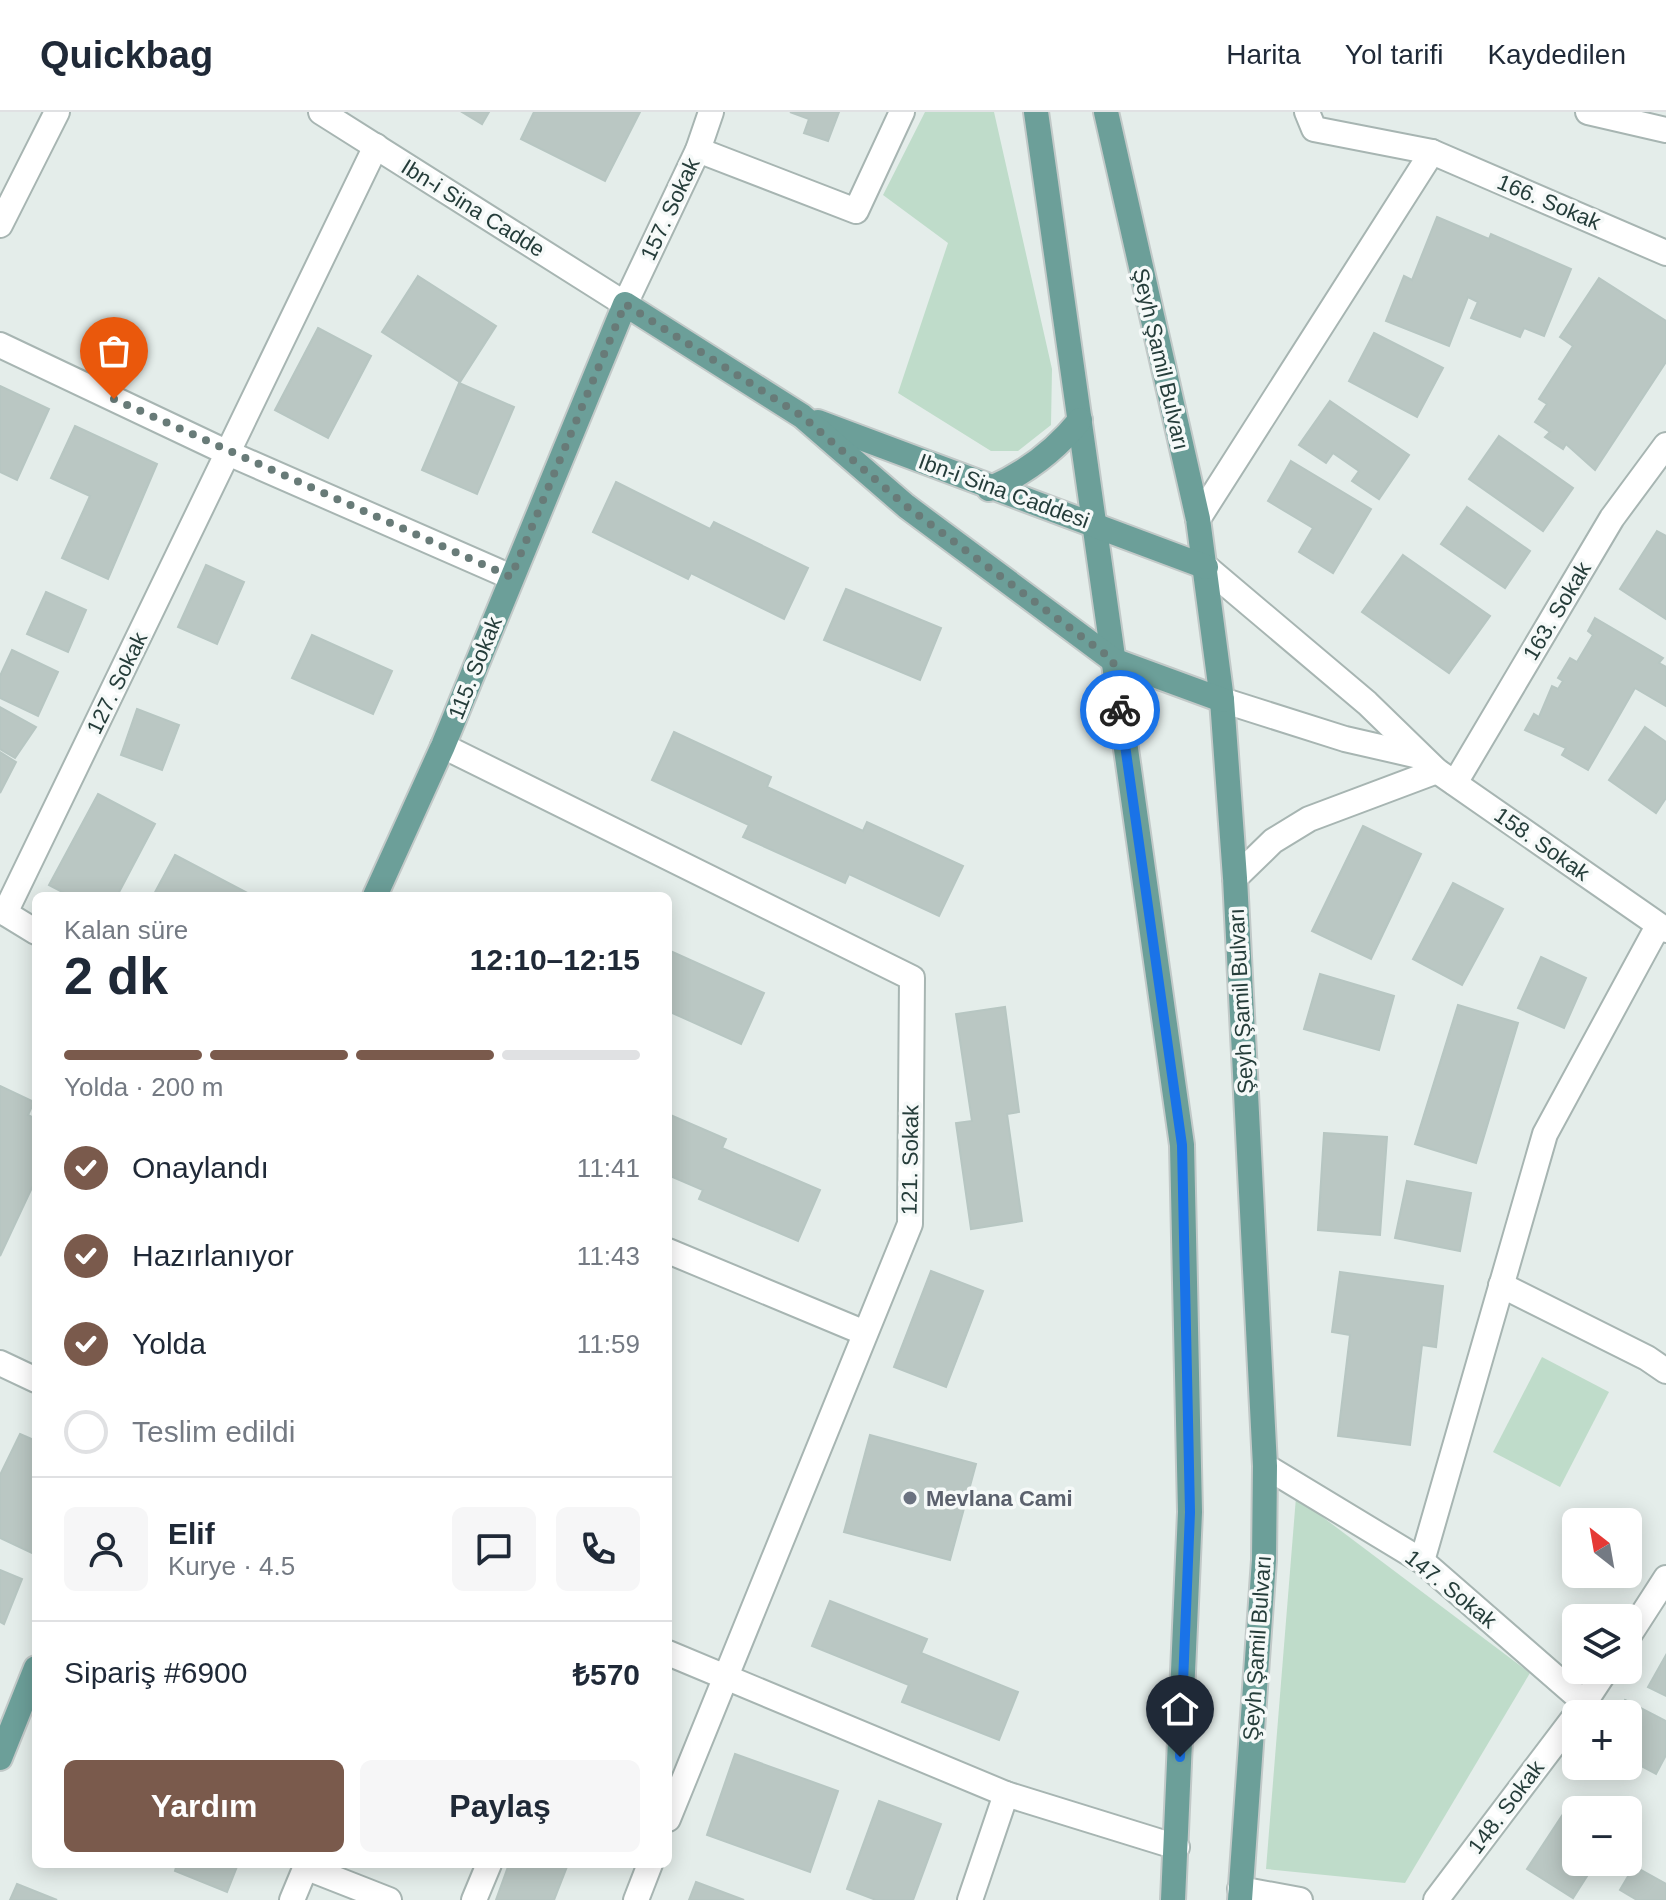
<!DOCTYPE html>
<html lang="tr">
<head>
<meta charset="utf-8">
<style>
  :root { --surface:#fff; --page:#f6f6f7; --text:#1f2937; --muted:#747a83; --line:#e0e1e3; --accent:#7a5a4c }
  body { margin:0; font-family:Helvetica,sans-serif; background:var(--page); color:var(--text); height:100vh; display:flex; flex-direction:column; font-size:30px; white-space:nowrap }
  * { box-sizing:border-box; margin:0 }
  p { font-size:26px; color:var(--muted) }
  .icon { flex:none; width:44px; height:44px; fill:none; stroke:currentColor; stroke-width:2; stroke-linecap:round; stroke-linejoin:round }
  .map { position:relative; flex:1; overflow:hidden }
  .drawer { position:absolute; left:32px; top:780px; width:640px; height:976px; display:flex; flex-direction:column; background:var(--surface); border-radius:12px; box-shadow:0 4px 20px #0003 }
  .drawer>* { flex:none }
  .needle { width:52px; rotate:329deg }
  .buttons { position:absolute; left:1562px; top:1396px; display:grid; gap:16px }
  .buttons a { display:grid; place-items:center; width:80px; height:80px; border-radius:12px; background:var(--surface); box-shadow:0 4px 20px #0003; font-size:40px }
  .pin { position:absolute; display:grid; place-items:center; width:68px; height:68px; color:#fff; margin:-82px -34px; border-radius:50% 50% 50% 0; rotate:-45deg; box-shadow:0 0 8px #0007 }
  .pin .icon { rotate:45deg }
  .courier { position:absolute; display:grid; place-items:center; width:80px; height:80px; margin:-40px; border:6px solid #1a73e8; border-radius:50%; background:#fff; color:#222; box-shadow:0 2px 10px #0007 }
  .headline em { font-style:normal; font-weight:700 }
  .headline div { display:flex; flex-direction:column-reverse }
  .headline { display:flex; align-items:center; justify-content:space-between; height:136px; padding:0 32px }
  h1 { font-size:52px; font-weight:700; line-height:60px }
  .bar { display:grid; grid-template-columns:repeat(4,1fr); gap:12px 8px; align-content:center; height:96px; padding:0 32px }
  .bar i { height:10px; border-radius:6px; background:var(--line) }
  .bar .current { background:var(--accent) }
  .bar p { grid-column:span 4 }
  .line { display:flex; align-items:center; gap:20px; padding:0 32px; border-top:2px solid var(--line) }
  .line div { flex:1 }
  .round { display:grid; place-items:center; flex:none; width:84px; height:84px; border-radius:12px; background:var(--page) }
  ol { padding:0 32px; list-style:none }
  li { display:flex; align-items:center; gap:24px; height:88px }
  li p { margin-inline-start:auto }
  li .icon { padding:8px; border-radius:50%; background:var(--accent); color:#fff; stroke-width:4 }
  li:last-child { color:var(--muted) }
  li i { width:44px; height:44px; border:4px solid var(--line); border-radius:50% }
  .cta { display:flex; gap:16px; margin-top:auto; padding:16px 32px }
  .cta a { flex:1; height:92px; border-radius:12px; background:var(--accent); color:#fff; font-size:32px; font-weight:700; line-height:92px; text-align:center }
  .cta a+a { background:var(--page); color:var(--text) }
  header { display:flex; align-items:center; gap:48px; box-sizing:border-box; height:112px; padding:0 40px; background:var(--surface); border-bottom:2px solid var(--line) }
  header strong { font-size:38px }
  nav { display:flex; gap:44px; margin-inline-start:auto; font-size:28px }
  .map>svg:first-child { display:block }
  .green { fill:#bfdcca }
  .building { fill:#bac7c3; stroke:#b7c6c2; stroke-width:2 }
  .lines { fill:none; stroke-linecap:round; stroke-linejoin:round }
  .minor-casing { stroke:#a7b5b2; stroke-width:28 }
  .major-casing { stroke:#c2c9c8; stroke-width:28 }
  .minor { stroke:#fff; stroke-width:24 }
  .major { stroke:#6c9f99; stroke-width:24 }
  .done { stroke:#687b78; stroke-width:8; stroke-dasharray:0 14.4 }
  .route { stroke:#1a73e8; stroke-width:10 }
  .worship-dot { fill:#6b7280; stroke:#f5f9f8; stroke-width:3 }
  .labels { text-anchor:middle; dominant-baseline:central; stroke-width:7; stroke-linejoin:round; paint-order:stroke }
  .street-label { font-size:22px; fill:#253d3a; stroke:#f5f9f8 }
  .worship-label { font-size:22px; font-weight:bold; fill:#5b616d; stroke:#f5f9f8; text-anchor:start }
</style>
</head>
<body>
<header>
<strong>Quickbag</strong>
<nav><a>Harita</a><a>Yol tarifi</a><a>Kaydedilen</a></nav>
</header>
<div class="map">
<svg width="1666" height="1788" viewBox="0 0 1666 1788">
  <rect width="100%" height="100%" fill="#e4edea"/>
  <g class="green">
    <path d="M925 0H994L1052 257 1051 313 1018 339H991L898 281 948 131 883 83Z"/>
    <path d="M1542 1245 1609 1280 1560 1375 1493 1340Z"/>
    <path d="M1296 1385 1530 1561 1405 1771 1266 1757Z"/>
  </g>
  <g class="building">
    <path d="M462 0H489L482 12Z"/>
    <path d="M534 0H640L605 69 521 27Z"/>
    <path d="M790 0H839L828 29 804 21 809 7Z"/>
    <path d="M1437 105 1489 127 1491 122 1571 157 1544 224 1524 216 1520 225 1471 206 1478 190 1468 185 1449 234 1386 209 1404 164 1412 168Z"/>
    <path d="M418 164 496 214 460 270 382 220Z"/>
    <path d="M1599 166 1666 209V250L1595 358 1566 332 1563 337 1545 325 1550 320 1535 310 1547 292 1539 287 1573 234 1560 225Z"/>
    <path d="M318 216 371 244 328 326 275 298Z"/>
    <path d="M1374 221 1443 256 1417 305 1349 269Z"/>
    <path d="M459 271 514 295 477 382 422 358Z"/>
    <path d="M0 274 49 297 17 368 0 360Z"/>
    <path d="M1330 289 1409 343 1379 387 1352 369 1359 359 1333 341 1326 351 1299 333Z"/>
    <path d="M75 314 157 352 108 467 62 446 90 384 51 366Z"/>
    <path d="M1499 324 1573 376 1543 419 1469 367Z"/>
    <path d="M1291 349 1371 397 1333 461 1299 440 1313 416 1268 389Z"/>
    <path d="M616 370 710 417 714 410 808 456 784 507 691 461 688 467 593 420Z"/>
    <path d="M1467 395 1530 439 1505 476 1441 432Z"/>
    <path d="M1657 419 1666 424V507L1620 477Z"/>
    <path d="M1403 443 1490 504 1449 561 1362 500Z"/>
    <path d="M206 453 244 470 217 532 178 515Z"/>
    <path d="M846 477 941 516 920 568 824 528Z"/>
    <path d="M46 480 86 498 68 540 27 522Z"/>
    <path d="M1595 506 1663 546 1659 551 1666 555V594L1635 576 1588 658 1562 643 1566 636 1525 618 1534 602 1539 605 1552 574 1558 577 1563 569 1558 566 1570 546 1577 550 1593 523 1588 519Z"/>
    <path d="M312 523 392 559 373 602 292 566Z"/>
    <path d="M12 538 58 560 38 604 0 586V564Z"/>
    <path d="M0 595 36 615 15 646 0 637Z"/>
    <path d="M137 597 179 613 162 658 121 643Z"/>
    <path d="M1645 615 1666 630V686L1656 701 1609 668Z"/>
    <path d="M674 620 771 665 767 675 863 719 867 710 963 754 939 804 849 762 845 771 743 725 749 713 652 668Z"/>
    <path d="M0 640 16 650 0 681Z"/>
    <path d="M98 682 155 712 117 784H70L49 773Z"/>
    <path d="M1363 714 1421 742 1371 847 1312 819Z"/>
    <path d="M175 743 253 784H153Z"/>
    <path d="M1453 771 1503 797 1462 873 1413 847Z"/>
    <path d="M668 838 764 881 741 932 668 899Z"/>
    <path d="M1541 845 1586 866 1564 916 1518 896Z"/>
    <path d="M1320 862 1394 884 1379 938 1304 917Z"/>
    <path d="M1458 893 1518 911 1476 1051 1415 1032Z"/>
    <path d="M1005 895 1019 1000 1007 1002 1022 1109 971 1117 956 1011 972 1009 956 902Z"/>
    <path d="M0 974 34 990 28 1003 36 1007V1067L0 1144Z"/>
    <path d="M668 1002 726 1027 722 1036 820 1078 798 1129 699 1087 703 1078 668 1063Z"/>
    <path d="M1324 1021 1387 1025 1380 1123 1318 1118Z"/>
    <path d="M1407 1069 1471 1081 1460 1139 1395 1126Z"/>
    <path d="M931 1159 983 1179 946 1275 894 1255Z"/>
    <path d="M1340 1160 1443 1174 1436 1235 1422 1233 1410 1333 1338 1324 1350 1223 1332 1220Z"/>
    <path d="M20 1322 36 1329 34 1442 0 1426V1363Z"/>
    <path d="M870 1323 976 1352 950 1448 844 1420Z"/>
    <path d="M0 1458 22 1467 4 1512 0 1510Z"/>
    <path d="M830 1489 927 1527 921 1541 1018 1580 999 1628 902 1590 909 1573 812 1534Z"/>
    <path d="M1666 1543V1584L1648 1575Z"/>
    <path d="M1625 1588 1666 1609V1643L1656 1662 1628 1647V1602H1617Z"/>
    <path d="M735 1642 838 1679 810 1760 707 1723Z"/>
    <path d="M879 1689 941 1712 913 1788H876L847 1777Z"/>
    <path d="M1567 1696 1576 1701V1750H1596L1573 1786 1527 1757Z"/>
    <path d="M177 1752H238L227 1780 175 1759Z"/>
    <path d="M509 1752H568L554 1788H496Z"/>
    <path d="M1634 1754 1666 1772V1788H1637L1620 1778Z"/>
    <path d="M696 1770 744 1788H689Z"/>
    <path d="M17 1772 57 1788H10Z"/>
  </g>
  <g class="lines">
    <defs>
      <g id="minor">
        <path d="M321 0 625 192 698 38 711 0"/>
        <path d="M1307 0 1314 17 1432 40 1666 141"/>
        <path d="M1588 0 1666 18"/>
        <path d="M698 38 856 99 902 0"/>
        <path d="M0 113 57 0"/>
        <path d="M0 233 228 341 511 465"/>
        <path d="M1198 407 1432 40"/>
        <path d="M1206 455 1367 591 1437 659 1666 818"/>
        <path d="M1222 588 1345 627 1419 644"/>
        <path d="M443 634 912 866 910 1112 668 1707"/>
        <path d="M1455 671 1612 406 1666 333"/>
        <path d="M1235 766 1273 729 1309 707 1437 659"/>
        <path d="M0 798 36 820"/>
        <path d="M5 801 376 34"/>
        <path d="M668 1139 865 1221"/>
        <path d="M1501 1173 1647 1246 1666 1259"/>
        <path d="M0 1251 36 1268"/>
        <path d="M1265 1354 1422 1449 1585 1591"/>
        <path d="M1422 1449 1545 1022 1658 814"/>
        <path d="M1628 1525 1666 1466"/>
        <path d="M668 1541 1006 1682 1177 1735"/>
        <path d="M1577 1602 1606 1558"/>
        <path d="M305 1755 389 1788"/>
        <path d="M1240 1777 1300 1788"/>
        <path d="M292 1788 307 1752"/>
        <path d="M474 1788 489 1752"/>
        <path d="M636 1788 650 1752"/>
        <path d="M970 1788 1006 1682"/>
        <path d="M1436 1788 1576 1603"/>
      </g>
      <g id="major">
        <path d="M1036 0 1182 1033 1190 1400 1173 1788"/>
        <path d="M1106 0 1198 407 1222 588 1235 766 1265 1354 1264 1448 1240 1788"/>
        <path d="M818 310 1206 455"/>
        <path d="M989 377C1026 361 1055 339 1080 308"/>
        <path d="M375 784 443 634 625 192 802 304 906 394 1113 548 1222 588"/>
        <path d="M0 1646 36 1556"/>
      </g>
    </defs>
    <use href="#minor" class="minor-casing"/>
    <use href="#major" class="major-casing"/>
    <use href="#minor" class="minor"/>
    <use href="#major" class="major"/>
  </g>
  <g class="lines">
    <path class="done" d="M114 287 511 465 625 192 802 304 906 394 1113 548 1120 598"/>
    <path class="route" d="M1120 598 1182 1033 1190 1400 1180 1645"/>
  </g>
  <circle class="worship-dot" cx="910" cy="1386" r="8"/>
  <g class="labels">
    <g class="street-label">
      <text transform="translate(1549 90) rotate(23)">166. Sokak</text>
      <text transform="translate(473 96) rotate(32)">Ibn-i Sina Cadde</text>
      <text transform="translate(670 97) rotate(-65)">157. Sokak</text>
      <text transform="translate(1161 247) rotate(77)">Şeyh Şamil Bulvarı</text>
      <text transform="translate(1004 379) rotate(20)">Ibn-i Sina Caddesi</text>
      <text transform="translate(1557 499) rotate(-59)">163. Sokak</text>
      <text transform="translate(475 556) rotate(-68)">115. Sokak</text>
      <text transform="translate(117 571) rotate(-64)">127. Sokak</text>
      <text transform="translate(1542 732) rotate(35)">158. Sokak</text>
      <text transform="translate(1241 889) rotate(-93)">Şeyh Şamil Bulvarı</text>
      <text transform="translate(910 1048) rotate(-89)">121. Sokak</text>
      <text transform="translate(1451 1477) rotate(39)">147. Sokak</text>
      <text transform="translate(1257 1536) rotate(-86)">Şeyh Şamil Bulvarı</text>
      <text transform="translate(1506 1695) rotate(-53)">148. Sokak</text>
    </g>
    <g class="worship-label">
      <text x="926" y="1386">Mevlana Cami</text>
    </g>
  </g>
</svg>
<div class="buttons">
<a><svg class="needle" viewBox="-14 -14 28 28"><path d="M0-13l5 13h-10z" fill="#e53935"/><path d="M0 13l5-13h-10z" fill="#747a83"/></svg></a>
<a><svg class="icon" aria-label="layers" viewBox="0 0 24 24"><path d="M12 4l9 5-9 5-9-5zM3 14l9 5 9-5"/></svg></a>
<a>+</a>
<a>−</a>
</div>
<div class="pin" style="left:114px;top:287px;background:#ea580c"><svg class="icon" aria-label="bag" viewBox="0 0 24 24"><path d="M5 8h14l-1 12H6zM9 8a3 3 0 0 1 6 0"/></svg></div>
<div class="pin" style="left:1180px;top:1645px;background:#1f2937"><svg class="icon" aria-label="home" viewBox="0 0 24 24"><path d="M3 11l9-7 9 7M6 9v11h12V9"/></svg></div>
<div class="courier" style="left:1120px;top:598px"><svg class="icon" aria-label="bike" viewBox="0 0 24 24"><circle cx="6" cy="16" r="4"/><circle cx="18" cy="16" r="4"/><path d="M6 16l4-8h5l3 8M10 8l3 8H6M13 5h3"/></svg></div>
<section class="drawer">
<div class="headline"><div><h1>2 dk</h1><p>Kalan süre</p></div><em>12:10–12:15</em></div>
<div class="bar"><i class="current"></i><i class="current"></i><i class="current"></i><i></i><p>Yolda · 200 m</p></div>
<ol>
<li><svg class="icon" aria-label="check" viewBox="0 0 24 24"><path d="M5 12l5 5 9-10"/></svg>Onaylandı<p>11:41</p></li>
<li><svg class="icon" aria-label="check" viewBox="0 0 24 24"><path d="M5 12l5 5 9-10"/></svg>Hazırlanıyor<p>11:43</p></li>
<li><svg class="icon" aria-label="check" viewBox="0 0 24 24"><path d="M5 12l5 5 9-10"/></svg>Yolda<p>11:59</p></li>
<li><i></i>Teslim edildi</li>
</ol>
<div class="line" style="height:144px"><a class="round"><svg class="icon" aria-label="person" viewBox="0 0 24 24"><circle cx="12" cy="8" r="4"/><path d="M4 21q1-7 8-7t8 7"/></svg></a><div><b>Elif</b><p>Kurye · 4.5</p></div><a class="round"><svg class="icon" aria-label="chat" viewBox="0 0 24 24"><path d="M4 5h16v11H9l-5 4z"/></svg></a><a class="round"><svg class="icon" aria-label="phone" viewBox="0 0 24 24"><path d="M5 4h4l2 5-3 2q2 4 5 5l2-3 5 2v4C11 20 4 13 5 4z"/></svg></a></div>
<div class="line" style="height:104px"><div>Sipariş #6900</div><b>₺570</b></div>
<div class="cta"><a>Yardım</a><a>Paylaş</a></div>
</section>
</div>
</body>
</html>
